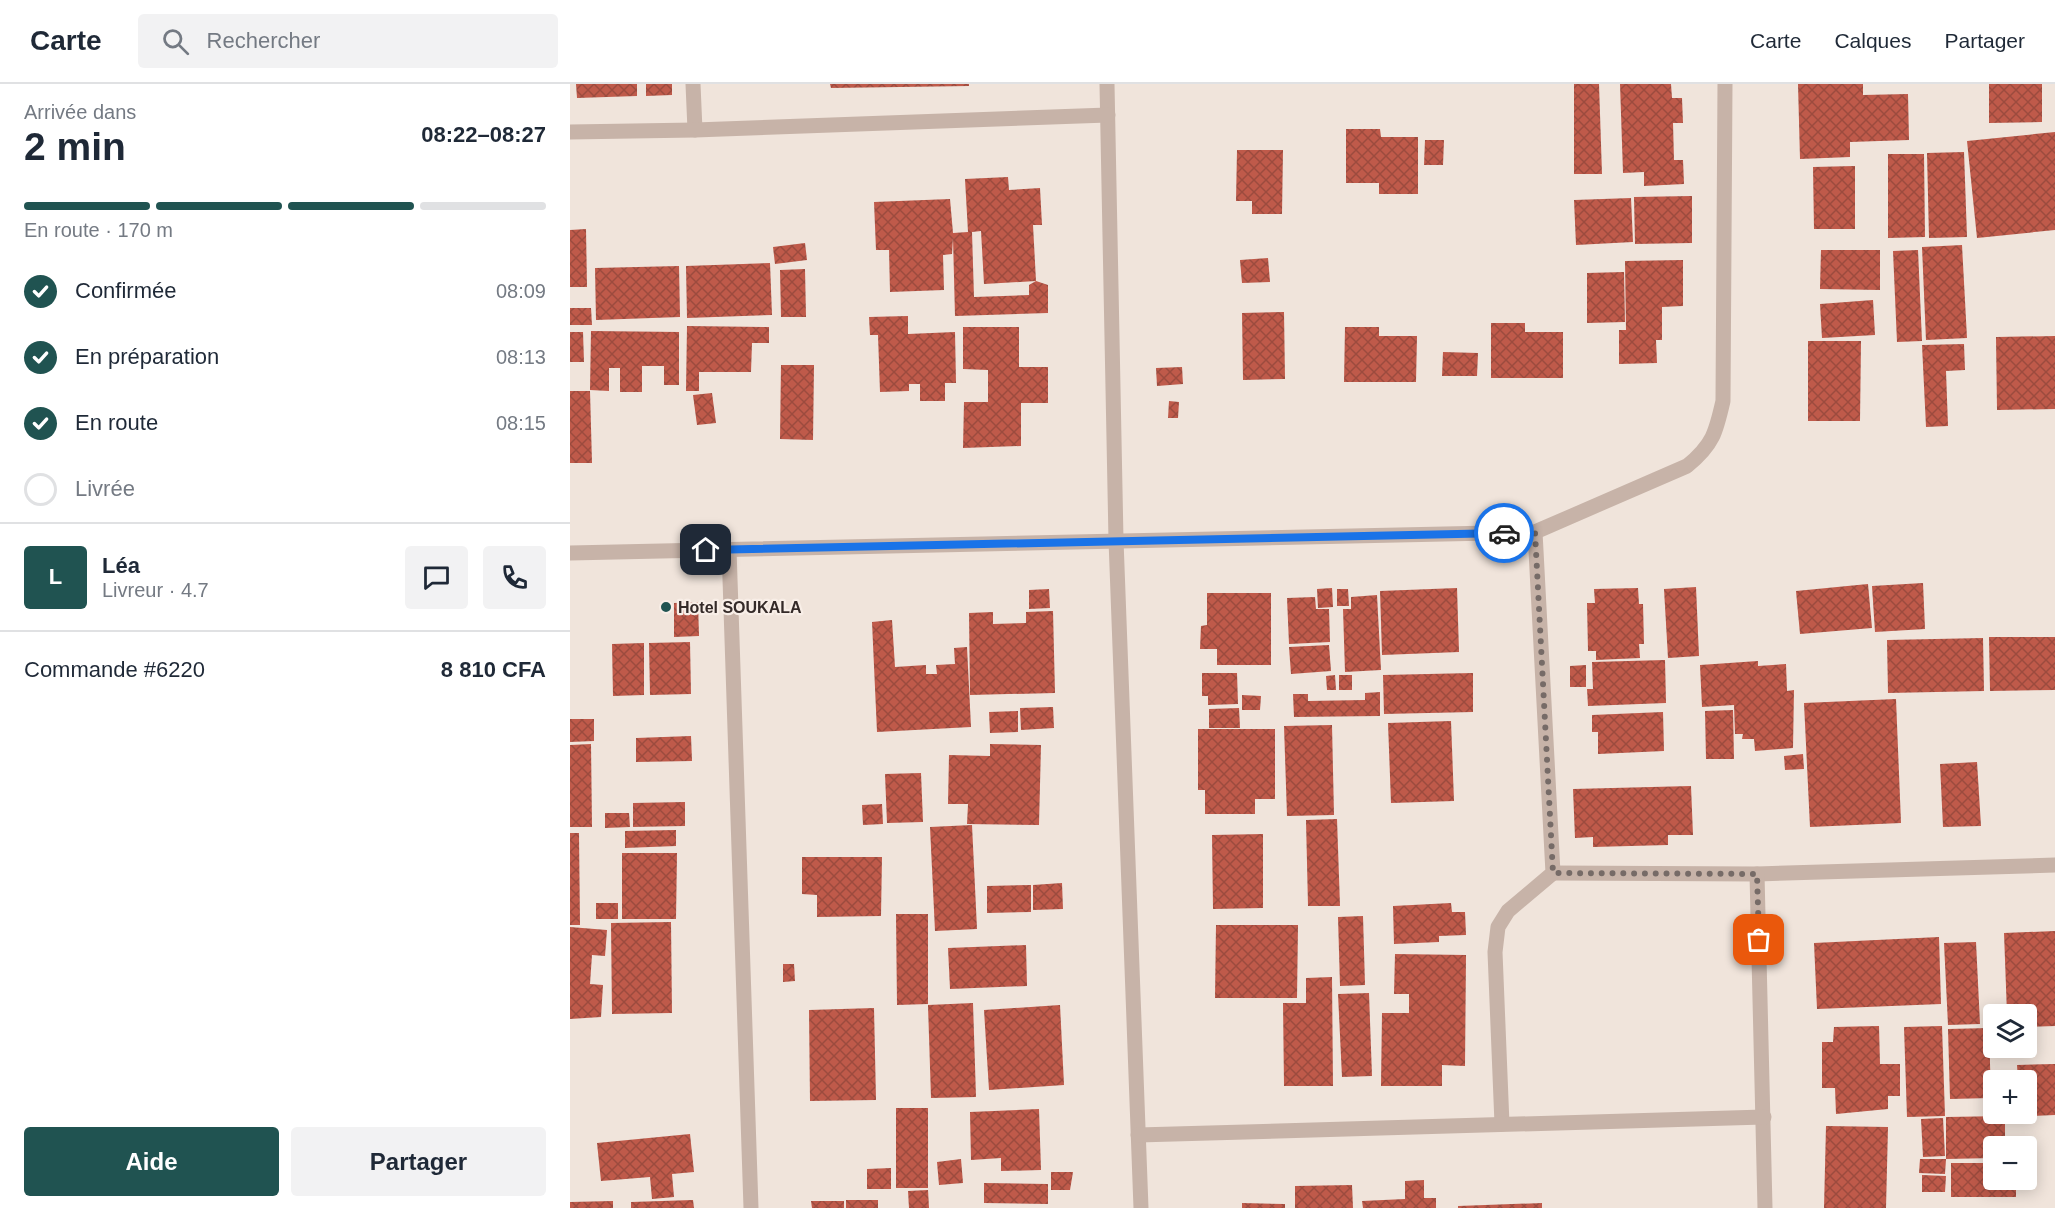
<!DOCTYPE html>
<html lang="fr">
<head>
<meta charset="utf-8">
<style>
  :root { --surface:#fff; --page:#f2f2f3; --text:#1f2937; --muted:#747a83; --line:#e0e1e3; --accent:#205351 }
  body { margin:0; font-family:Arial,sans-serif; background:var(--page); color:var(--text); height:100vh; display:flex; flex-direction:column; font-size:22px; white-space:nowrap }
  * { box-sizing:border-box; margin:0 }
  p { font-size:20px; color:var(--muted) }
  .icon { flex:none; width:33px; height:33px; fill:none; stroke:currentColor; stroke-width:2; stroke-linecap:round; stroke-linejoin:round }
  .map { position:relative; flex:1; overflow:hidden }
  .side { display:flex; flex-direction:column; background:var(--surface); width:570px }
  .side>* { flex:none }
  .buttons { position:absolute; left:1413px; top:920px; display:grid; gap:12px }
  .buttons a { display:grid; place-items:center; width:54px; height:54px; border-radius:6px; background:var(--surface); box-shadow:0 3px 15px #0003; font-size:30px }
  .pin { position:absolute; display:grid; place-items:center; width:51px; height:51px; color:#fff; margin:-26px; border-radius:12px; box-shadow:0 3px 9px #0006 }
  .courier { position:absolute; display:grid; place-items:center; width:60px; height:60px; margin:-30px; border:4px solid #1a73e8; border-radius:50%; background:#fff; color:#222; box-shadow:0 2px 8px #0007 }
  .head em { font-style:normal; font-weight:600 }
  .head div { display:flex; flex-direction:column-reverse }
  .head { display:flex; align-items:center; justify-content:space-between; height:102px; padding:0 24px }
  h1 { font-size:39px; font-weight:600; line-height:45px }
  .bar { display:grid; grid-template-columns:repeat(4,1fr); gap:9px 6px; align-content:center; height:72px; padding:0 24px }
  .bar i { height:8px; border-radius:4px; background:var(--line) }
  .bar .active { background:var(--accent) }
  .bar p { grid-column:span 4 }
  .line { display:flex; align-items:center; gap:15px; padding:0 24px; border-top:2px solid var(--line) }
  .line div { flex:1 }
  .round { display:grid; place-items:center; flex:none; width:63px; height:63px; border-radius:6px; background:var(--page) }
  ol { padding:0 24px; list-style:none }
  li { display:flex; align-items:center; gap:18px; height:66px }
  li p { margin-inline-start:auto }
  li .icon { padding:6px; border-radius:50%; background:var(--accent); color:#fff; stroke-width:4 }
  li:last-child { color:var(--muted) }
  li i { width:33px; height:33px; border:3px solid var(--line); border-radius:50% }
  .primary-button { display:flex; gap:12px; margin-top:auto; padding:12px 24px }
  .primary-button a { flex:1; height:69px; border-radius:6px; background:var(--accent); color:#fff; font-size:24px; font-weight:600; line-height:69px; text-align:center }
  .primary-button a+a { background:var(--page); color:var(--text) }
  header { display:flex; align-items:center; gap:36px; box-sizing:border-box; height:84px; padding:0 30px; background:var(--surface); border-bottom:2px solid var(--line) }
  header strong { font-size:28px }
  nav { display:flex; gap:33px; margin-inline-start:auto; font-size:21px }
  .search { width:420px; height:54px; background:var(--page); display:flex; align-items:center; gap:15px; box-sizing:border-box; padding:0 21px; border-radius:6px; color:var(--muted); font-size:22px }
  main { display:flex; flex:1; min-height:0 }
  .map>svg:first-child { display:block }
  .building { fill:url(#building-cross-hatch) }
  .lines { fill:none; stroke-linecap:round; stroke-linejoin:round }
  .minor { stroke:#c7b3a8; stroke-width:15 }
  .done { stroke:#766b67; stroke-width:6; stroke-dasharray:0 10.8 }
  .route { stroke:#1a73e8; stroke-width:8 }
  .poi-dot { fill:#205351; stroke:#f8eee7; stroke-width:2 }
  .labels { text-anchor:middle; dominant-baseline:central; stroke-width:4.5; stroke-linejoin:round; paint-order:stroke }
  .poi-label { font-size:16px; font-weight:bold; fill:#342a28; stroke:#f8eee7; text-anchor:start }
</style>
</head>
<body>
<header>
<strong>Carte</strong>
<div class="search"><svg class="icon" aria-label="search" viewBox="0 0 24 24"><circle cx="10" cy="10" r="6"/><path d="M15 15l6 6"/></svg>Rechercher</div>
<nav><a>Carte</a><a>Calques</a><a>Partager</a></nav>
</header>
<main>
<section class="side">
<div class="head"><div><h1>2 min</h1><p>Arrivée dans</p></div><em>08:22–08:27</em></div>
<div class="bar"><i class="active"></i><i class="active"></i><i class="active"></i><i></i><p>En route · 170 m</p></div>
<ol>
<li><svg class="icon" aria-label="check" viewBox="0 0 24 24"><path d="M5 12l5 5 9-10"/></svg>Confirmée<p>08:09</p></li>
<li><svg class="icon" aria-label="check" viewBox="0 0 24 24"><path d="M5 12l5 5 9-10"/></svg>En préparation<p>08:13</p></li>
<li><svg class="icon" aria-label="check" viewBox="0 0 24 24"><path d="M5 12l5 5 9-10"/></svg>En route<p>08:15</p></li>
<li><i></i>Livrée</li>
</ol>
<div class="line" style="height:108px"><b class="round" style="background:var(--accent);color:#fff">L</b><div><b>Léa</b><p>Livreur · 4.7</p></div><a class="round"><svg class="icon" aria-label="chat" viewBox="0 0 24 24"><path d="M4 5h16v11H9l-5 4z"/></svg></a><a class="round"><svg class="icon" aria-label="phone" viewBox="0 0 24 24"><path d="M5 4h4l2 5-3 2q2 4 5 5l2-3 5 2v4C11 20 4 13 5 4z"/></svg></a></div>
<div class="line" style="height:78px"><div>Commande #6220</div><b>8 810 CFA</b></div>
<div class="primary-button"><a>Aide</a><a>Partager</a></div>
</section>
<div class="map">
<svg width="1485" height="1124" viewBox="0 0 1485 1124">
  <defs>
    <pattern id="building-cross-hatch" width="8" height="8" patternUnits="userSpaceOnUse" patternTransform="scale(1.5)"><rect width="8" height="8" fill="#bf5a4a"/><path d="M0 0l8 8M0 8l8-8" fill="none" stroke="#9c4b3e"/></pattern>
  </defs>
  <rect width="100%" height="100%" fill="#f0e4db"/>
  <g class="building">
    <path d="M6 0H67V12L7 14Z"/>
    <path d="M76 0H102V11L76 12Z"/>
    <path d="M260 0H399V2L261 4Z"/>
    <path d="M1004 0H1029L1032 90H1004Z"/>
    <path d="M1050 0H1101L1102 14H1112L1113 39H1103L1104 76H1113L1114 100 1074 102V88L1053 89Z"/>
    <path d="M1228 0H1293V11L1338 10 1339 56 1280 58V73L1230 75Z"/>
    <path d="M1419 0H1472V38L1419 39Z"/>
    <path d="M776 45H810L811 53H848V110H809V99H776Z"/>
    <path d="M1485 48V146L1407 154 1397 57Z"/>
    <path d="M855 56H874L873 81H854Z"/>
    <path d="M667 66H713L712 130H682V117H666Z"/>
    <path d="M1394 68 1397 153 1359 154 1357 69Z"/>
    <path d="M1318 70H1354L1355 153 1318 154Z"/>
    <path d="M1285 82V145H1244L1243 83Z"/>
    <path d="M438 93 439 106 470 104 472 141H463L466 197 414 200 411 147 402 148 404 213 459 211V201L466 197 478 201V229L385 232 383 154 382 170 373 171 374 206 320 208 319 166H306L304 118 380 115 383 149 398 148 395 95Z"/>
    <path d="M1122 112V159L1065 160 1064 113Z"/>
    <path d="M1061 114 1063 158 1006 161 1004 116Z"/>
    <path d="M16 145 17 203H0V146Z"/>
    <path d="M235 159 237 176 205 180 203 163Z"/>
    <path d="M1392 161 1397 254 1356 256 1352 163Z"/>
    <path d="M1251 166H1310V206L1250 205Z"/>
    <path d="M1348 166 1352 257 1327 258 1323 167Z"/>
    <path d="M698 174 700 198 672 199 670 176Z"/>
    <path d="M1113 176V222L1092 223V256H1086L1087 279 1049 280V246H1056L1055 177Z"/>
    <path d="M200 179 202 231 117 234 116 182Z"/>
    <path d="M109 182 110 233 26 236 25 184Z"/>
    <path d="M235 185 236 233H211L210 186Z"/>
    <path d="M1054 188 1055 238 1017 239V189Z"/>
    <path d="M1303 216 1305 251 1252 254 1250 220Z"/>
    <path d="M0 224H21L22 241H0Z"/>
    <path d="M714 228 715 295 673 296 672 229Z"/>
    <path d="M338 232V250L385 248 386 299H375V317H350V300H339V307L310 308 308 251H300L299 233Z"/>
    <path d="M921 239H955V248H993V294H921Z"/>
    <path d="M117 242 199 243V259H182L181 288H129V307H116Z"/>
    <path d="M393 243H449V283H478V319H451V362L393 364 394 318H418V286L393 285Z"/>
    <path d="M775 243H809V252H847L846 298H774Z"/>
    <path d="M21 247 109 248V301H94V282H72V308H50V284H39V307L20 306Z"/>
    <path d="M0 248H13L14 278H0Z"/>
    <path d="M1485 252V325L1427 326 1426 253Z"/>
    <path d="M1238 257H1291L1290 337H1238Z"/>
    <path d="M1394 260 1395 286 1376 287 1378 342 1356 343 1352 261Z"/>
    <path d="M873 268 908 269 907 292H872Z"/>
    <path d="M211 281H244L243 356 210 355Z"/>
    <path d="M612 283 613 300 587 302 586 284Z"/>
    <path d="M0 307H20L22 379H0Z"/>
    <path d="M142 309 146 339 127 341 123 311Z"/>
    <path d="M599 317 609 318 608 334H598Z"/>
    <path d="M1353 499 1355 545 1305 548 1302 502Z"/>
    <path d="M1298 500 1302 544 1230 550 1226 507Z"/>
    <path d="M1126 503 1129 572 1098 574 1094 505Z"/>
    <path d="M762 504 763 523 748 524 747 505Z"/>
    <path d="M887 504 889 568 812 571 810 507Z"/>
    <path d="M1068 504 1069 520H1073L1074 560H1069L1070 574 1026 576V567H1018L1017 519H1025L1024 505Z"/>
    <path d="M479 505 480 524 459 525V506Z"/>
    <path d="M767 505H778L779 522H767Z"/>
    <path d="M637 509H701V581H647V565H630L631 542 637 541Z"/>
    <path d="M807 511 811 586 775 588 773 525H781V513Z"/>
    <path d="M745 513 746 525H759L760 558 719 560 717 514Z"/>
    <path d="M128 518 129 552 104 553V519Z"/>
    <path d="M483 527 485 609 400 611 399 529 423 528V540L456 539V528Z"/>
    <path d="M322 536 325 583 356 581V590H367L366 581 385 580 384 564 397 563 401 643 307 648 302 538Z"/>
    <path d="M1419 553H1485V606L1420 607Z"/>
    <path d="M1413 554 1414 607 1318 609 1317 556Z"/>
    <path d="M120 558 121 610 80 611 79 559Z"/>
    <path d="M74 559V611L43 612 42 560Z"/>
    <path d="M759 561 761 587 721 590 719 563Z"/>
    <path d="M1095 576 1096 619 1018 622 1017 605H1023L1022 578Z"/>
    <path d="M1188 577V582L1216 580 1217 607 1224 606 1223 664 1185 667 1184 655H1172L1173 650H1165L1164 621 1132 623 1130 581Z"/>
    <path d="M1016 581V603H1000V582Z"/>
    <path d="M632 589H667L668 620 638 621V612H632Z"/>
    <path d="M903 589V628L814 630 813 591Z"/>
    <path d="M765 591 766 606H757L756 592Z"/>
    <rect x="769" y="591" width="13" height="15"/>
    <path d="M810 608V632L724 633 723 610H738V617L795 616V609Z"/>
    <path d="M672 611 691 612 690 626H672Z"/>
    <path d="M1326 615 1331 739 1240 743 1234 619Z"/>
    <path d="M483 623 484 644 451 646 450 624Z"/>
    <path d="M669 624 670 644H639V625Z"/>
    <path d="M1163 626 1164 675H1136L1135 627Z"/>
    <path d="M448 627V648L420 649 419 628Z"/>
    <path d="M1093 628 1094 667 1028 670V648H1022V631Z"/>
    <path d="M0 635H24V657L0 658Z"/>
    <path d="M881 637 884 717 821 719 818 639Z"/>
    <path d="M762 641 764 731 717 732 714 642Z"/>
    <path d="M628 645H705V715H685V730H635V706H628Z"/>
    <path d="M121 652 122 677 66 678V654Z"/>
    <path d="M21 660 22 743H0V661Z"/>
    <path d="M420 660 471 661 469 741 397 740 398 720H378L379 671 420 672Z"/>
    <path d="M1233 670 1234 685 1215 686 1214 672Z"/>
    <path d="M1407 678 1411 742 1373 743 1370 680Z"/>
    <path d="M351 689 353 738 317 739 315 690Z"/>
    <path d="M1121 702 1123 751H1098V761L1023 763V753L1005 754 1003 705Z"/>
    <path d="M115 718V742L63 743V719Z"/>
    <path d="M312 720 313 740 293 741 292 721Z"/>
    <path d="M35 729H59L60 743 35 744Z"/>
    <path d="M767 735 770 822H738L736 736Z"/>
    <path d="M402 741 407 845 365 847 360 743Z"/>
    <path d="M106 746V762L55 764V747Z"/>
    <path d="M0 749H9L10 841H0Z"/>
    <path d="M693 750V824L643 825 642 751Z"/>
    <path d="M52 769H107L106 835H52Z"/>
    <path d="M232 773H312L311 832 247 833V811L232 810Z"/>
    <path d="M492 799 493 825 463 826V801Z"/>
    <path d="M461 801V828L417 829V802Z"/>
    <rect x="26" y="819" width="22" height="16"/>
    <path d="M881 819 882 828H895L896 851 869 852V858L824 860 823 822Z"/>
    <path d="M326 830H358V920L327 921Z"/>
    <path d="M793 832 795 901 770 902 768 833Z"/>
    <path d="M101 838 102 929 42 930 41 839Z"/>
    <path d="M646 841H728L727 914H645Z"/>
    <path d="M0 843 37 846 35 872 22 871 20 900 33 901 31 933 0 935Z"/>
    <path d="M1485 847V942L1456 943V930H1437L1434 849Z"/>
    <path d="M1369 853 1371 920 1247 925 1244 859Z"/>
    <path d="M1406 858 1410 940 1378 941 1374 859Z"/>
    <path d="M456 861 457 902 380 905 378 864Z"/>
    <path d="M825 870 896 871 895 982 872 981V1002H811L812 929H839V910H824Z"/>
    <path d="M213 880H224L225 897 213 898Z"/>
    <path d="M762 893 763 1002H714L713 919H736V894Z"/>
    <path d="M799 909 802 992 772 993 768 910Z"/>
    <path d="M403 919 406 1013 361 1014 358 921Z"/>
    <path d="M490 921 494 1001 419 1006 414 926Z"/>
    <path d="M304 924 306 1016 240 1017 239 926Z"/>
    <path d="M1309 942 1310 980H1330V1012H1318V1025L1266 1030 1265 1004H1252V958H1263L1264 943Z"/>
    <path d="M1372 942 1375 1032 1337 1033 1334 943Z"/>
    <path d="M1419 944 1421 1014 1380 1015 1378 945Z"/>
    <path d="M1485 980V1031L1437 1033V1029H1456V996H1448L1447 981Z"/>
    <rect x="326" y="1024" width="32" height="80"/>
    <path d="M469 1025 471 1086 431 1087V1074L401 1076 400 1028Z"/>
    <path d="M1435 1032V1062H1424V1074L1376 1075V1033Z"/>
    <path d="M1373 1034 1375 1072 1353 1073 1351 1035Z"/>
    <path d="M1256 1042 1318 1043 1316 1124H1254Z"/>
    <path d="M120 1050 124 1088 102 1090 104 1113 82 1115 80 1093 31 1097 27 1059Z"/>
    <path d="M391 1075 393 1099 369 1101 367 1078Z"/>
    <path d="M1350 1075H1376L1375 1090 1349 1089Z"/>
    <path d="M1381 1079H1424V1095H1446V1113H1381Z"/>
    <path d="M321 1084V1105H297V1085Z"/>
    <path d="M481 1088H503L500 1106H481Z"/>
    <path d="M1352 1091 1376 1092 1375 1108H1352Z"/>
    <path d="M854 1096V1114H866V1124H793L792 1117 835 1115V1097Z"/>
    <path d="M414 1099 478 1100V1120L414 1119Z"/>
    <path d="M782 1101 783 1124H725V1102Z"/>
    <path d="M358 1106 359 1124H339L338 1107Z"/>
    <path d="M123 1116 124 1124H61V1118Z"/>
    <rect x="276" y="1116" width="32" height="8"/>
    <path d="M43 1117V1124H0V1118Z"/>
    <path d="M241 1117H274V1124H242Z"/>
    <path d="M672 1119 715 1120V1124H672Z"/>
    <path d="M972 1119V1124H888V1122Z"/>
  </g>
  <g class="lines">
    <g class="minor">
      <path d="M123 0 125 46"/>
      <path d="M537 0 546 456 571 1124"/>
      <path d="M0 48 125 46 538 31"/>
      <path d="M159 465 181 1124"/>
      <path d="M0 469 965 448 1117 382C1143 361 1146 348 1153 317L1155 0"/>
      <path d="M983 789 1187 790 1485 781"/>
      <path d="M1187 790 1195 1124"/>
      <path d="M932 1040 925 868 928 843 938 827 983 789 965 448"/>
      <path d="M568 1051 1194 1033"/>
    </g>
  </g>
  <g class="lines">
    <path class="done" d="M934 449 965 448 983 789 1187 790 1189 856"/>
    <path class="route" d="M136 466 934 449"/>
  </g>
  <circle class="poi-dot" cx="96" cy="523" r="6"/>
  <g class="labels">
    <g class="poi-label">
      <text x="108" y="523">Hotel SOUKALA</text>
    </g>
  </g>
</svg>
<div class="buttons">
<a><svg class="icon" aria-label="layers" viewBox="0 0 24 24"><path d="M12 4l9 5-9 5-9-5zM3 14l9 5 9-5"/></svg></a>
<a>+</a>
<a>−</a>
</div>
<div class="pin" style="left:1189px;top:856px;background:#ea580c"><svg class="icon" aria-label="bag" viewBox="0 0 24 24"><path d="M5 8h14l-1 12H6zM9 8a3 3 0 0 1 6 0"/></svg></div>
<div class="pin" style="left:136px;top:466px;background:#1f2937"><svg class="icon" aria-label="home" viewBox="0 0 24 24"><path d="M3 11l9-7 9 7M6 9v11h12V9"/></svg></div>
<div class="courier" style="left:934px;top:449px"><svg class="icon" aria-label="car" viewBox="0 0 24 24"><path d="M5 17H2v-5l4-1 3-4h7l3 4 3 1v5h-3M9 17h6M6 11h13"/><circle cx="7" cy="17" r="2"/><circle cx="17" cy="17" r="2"/></svg></div>
</div>
</main>
</body>
</html>
